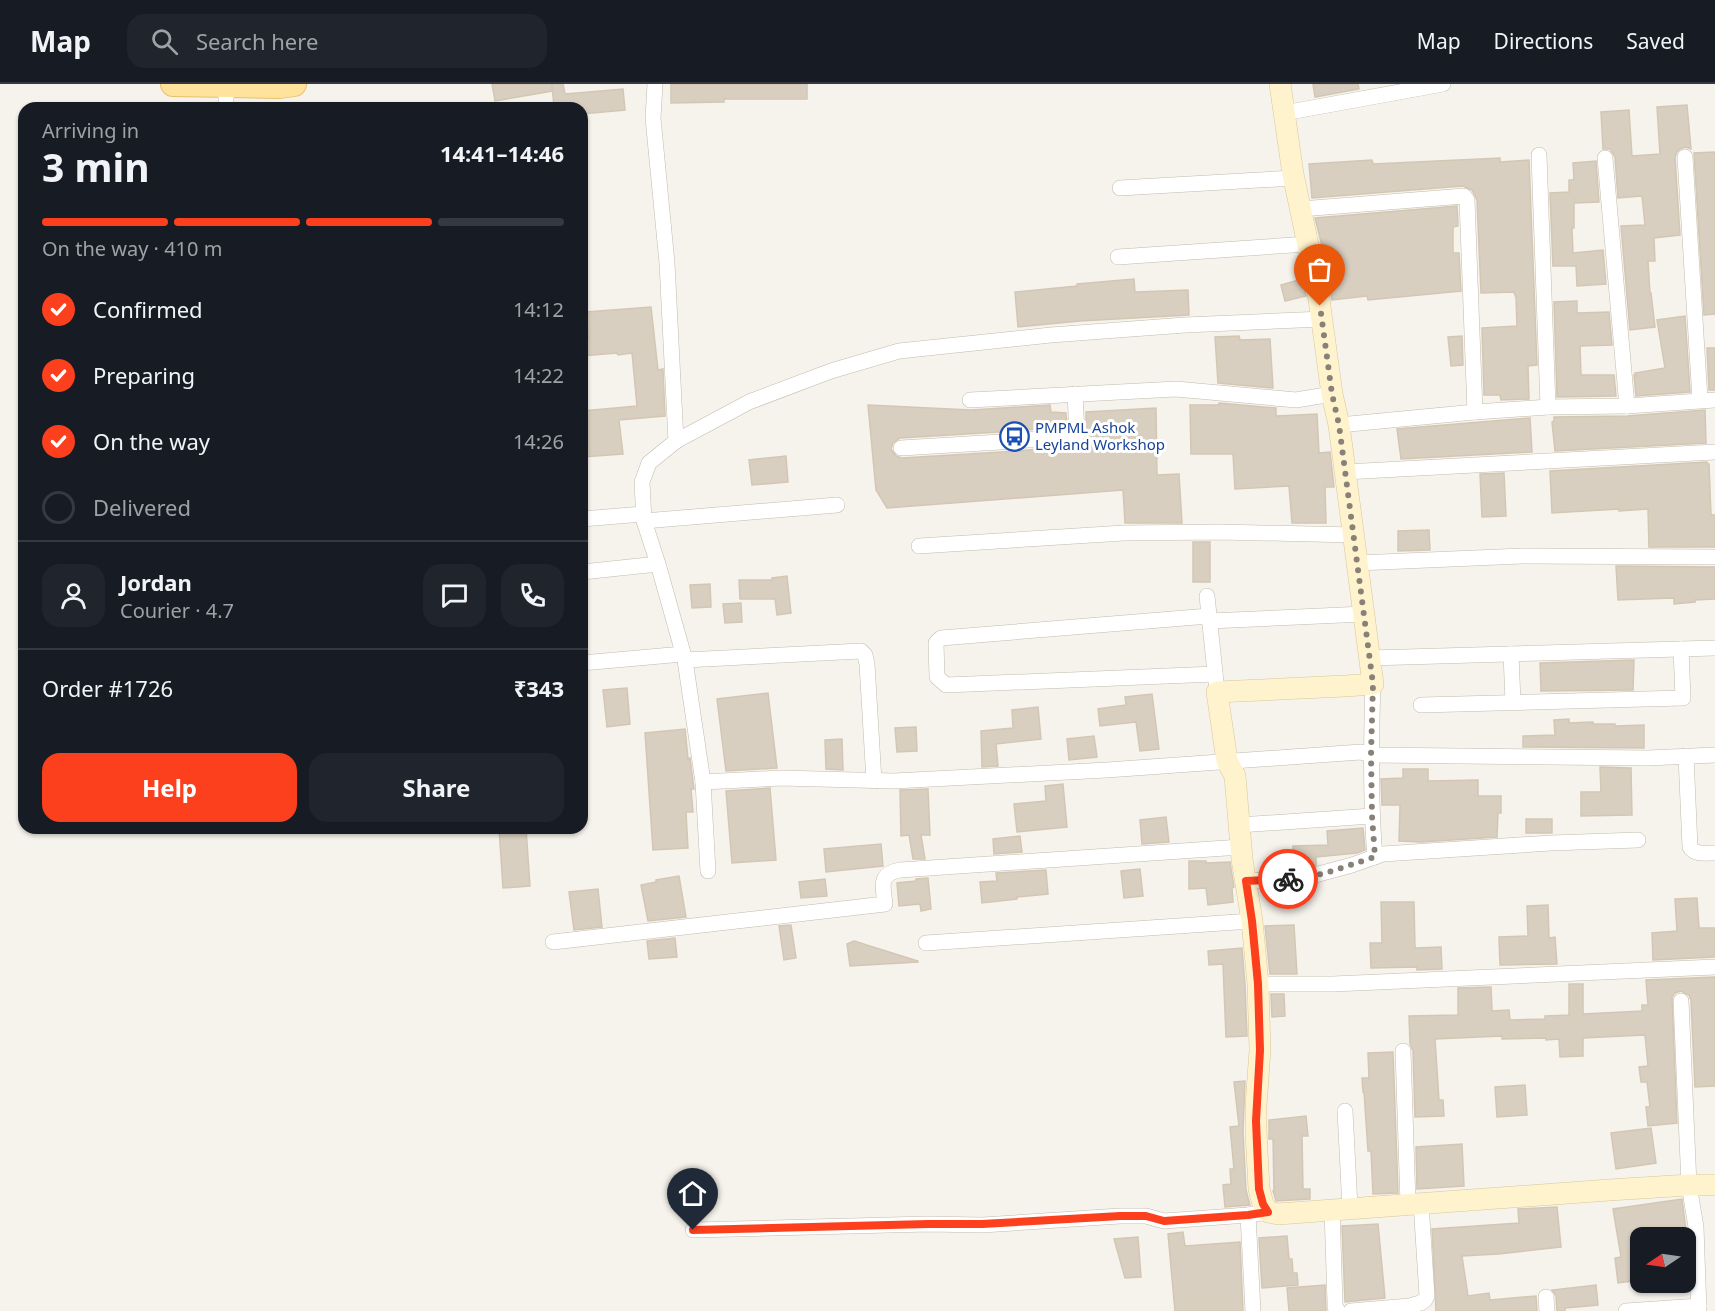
<!DOCTYPE html>
<html lang="en">
<head>
<meta charset="utf-8">
<style>
  :root { --surface:#171b24; --page:#20242c; --text:#f1f3f6; --muted:#9ea1a6; --line:#363941; --accent:#fc3f1d }
  body { margin:0; font-family:"Noto Sans",sans-serif; background:var(--page); color:var(--text); height:100vh; display:flex; flex-direction:column; font-size:22px; white-space:nowrap }
  * { box-sizing:border-box; margin:0 }
  p { font-size:20px; color:var(--muted) }
  .icon { flex:none; width:33px; height:33px; fill:none; stroke:currentColor; stroke-width:2; stroke-linecap:round; stroke-linejoin:round }
  .map { position:relative; flex:1; overflow:hidden }
  .drawer { position:absolute; left:18px; top:18px; width:570px; height:732px; display:flex; flex-direction:column; background:var(--surface); border-radius:18px; box-shadow:0 2px 4px #0004 }
  .drawer>* { flex:none }
  .needle { width:39px; rotate:257deg }
  .buttons { position:absolute; left:1630px; top:1143px; display:grid; gap:12px }
  .buttons a { display:grid; place-items:center; width:66px; height:66px; border-radius:12px; background:var(--surface); box-shadow:0 2px 4px #0004; font-size:30px }
  .pin { position:absolute; display:grid; place-items:center; width:51px; height:51px; color:#fff; margin:-62px -26px; border-radius:50% 50% 50% 0; rotate:-45deg; box-shadow:0 0 6px #0007 }
  .pin .icon { rotate:45deg }
  .courier { position:absolute; display:grid; place-items:center; width:60px; height:60px; margin:-30px; border:4px solid #fc3f1d; border-radius:50%; background:#fff; color:#222; box-shadow:0 2px 8px #0007 }
  .overview em { font-style:normal; font-weight:700 }
  .overview div { display:flex; flex-direction:column-reverse }
  .overview { display:flex; align-items:center; justify-content:space-between; height:102px; padding:0 24px }
  h1 { font-size:39px; font-weight:700; line-height:45px }
  .bar { display:grid; grid-template-columns:repeat(4,1fr); gap:9px 6px; align-content:center; height:72px; padding:0 24px }
  .bar i { height:8px; border-radius:4px; background:var(--line) }
  .bar .active { background:var(--accent) }
  .bar p { grid-column:span 4 }
  .line { display:flex; align-items:center; gap:15px; padding:0 24px; border-top:2px solid var(--line) }
  .line div { flex:1 }
  .round { display:grid; place-items:center; flex:none; width:63px; height:63px; border-radius:18px; background:var(--page) }
  ol { padding:0 24px; list-style:none }
  li { display:flex; align-items:center; gap:18px; height:66px }
  li p { margin-inline-start:auto }
  li .icon { padding:6px; border-radius:50%; background:var(--accent); color:#fff; stroke-width:4 }
  li:last-child { color:var(--muted) }
  li i { width:33px; height:33px; border:3px solid var(--line); border-radius:50% }
  .button { display:flex; gap:12px; margin-top:auto; padding:12px 24px }
  .button a { flex:1; height:69px; border-radius:18px; background:var(--accent); color:#fff; font-size:24px; font-weight:700; line-height:69px; text-align:center }
  .button a+a { background:var(--page); color:var(--text) }
  header { display:flex; align-items:center; gap:36px; box-sizing:border-box; height:84px; padding:0 30px; background:var(--surface); border-bottom:2px solid var(--line) }
  header strong { font-size:28px }
  nav { display:flex; gap:33px; margin-inline-start:auto; font-size:21px }
  .search { width:420px; height:54px; background:var(--page); display:flex; align-items:center; gap:15px; box-sizing:border-box; padding:0 21px; border-radius:18px; color:var(--muted); font-size:22px }
  .map>svg:first-child { display:block }
  .building { fill:#d8cfc1; stroke:#d3c7b4; stroke-width:1.5 }
  .lines { fill:none; stroke-linecap:round; stroke-linejoin:round }
  .street-casing { stroke:#c2bbae; stroke-width:16 }
  .secondary-casing { stroke:#d6c79b; stroke-width:22 }
  .primary-casing { stroke:#e6c16a; stroke-width:26 }
  .street { stroke:#fff; stroke-width:15 }
  .secondary { stroke:#fff3cd; stroke-width:21 }
  .primary { stroke:#ffe39c; stroke-width:24 }
  .done { stroke:#878178; stroke-width:6; stroke-dasharray:0 10.8 }
  .route { stroke:#fc3f1d; stroke-width:8 }
  .labels { text-anchor:middle; dominant-baseline:central; stroke-width:6; stroke-linejoin:round; paint-order:stroke }
  .transit-label { font-size:15px; fill:#164399; stroke:#fff; text-anchor:start }
</style>
</head>
<body>
<header>
<strong>Map</strong>
<div class="search"><svg class="icon" aria-label="search" viewBox="0 0 24 24"><circle cx="10" cy="10" r="6"/><path d="M15 15l6 6"/></svg>Search here</div>
<nav><a>Map</a><a>Directions</a><a>Saved</a></nav>
</header>
<div class="map">
<svg width="1715" height="1227" viewBox="0 0 1715 1227">
  <rect width="100%" height="100%" fill="#f6f3ec"/>
  <g class="building">
    <path d="M492 0H552V7L495 17Z"/>
    <path d="M552 0H563L565 10 623 5 625 26 582 30V24H554Z"/>
    <path d="M671 0H807V15H724V18L671 19Z"/>
    <path d="M1313 0H1358L1359 5 1315 13Z"/>
    <path d="M1687 21 1691 65 1685 63 1680 65 1677 68 1675 73 1680 151 1654 154 1655 177H1648L1650 209H1651L1655 243 1630 246 1621 142 1645 141 1642 112 1618 114 1615 73 1610 65H1603L1601 28 1629 26 1632 72 1660 70 1657 23Z"/>
    <path d="M1715 68V230L1704 231 1694 69Z"/>
    <path d="M1500 74V78L1529 76 1537 281 1528 282 1529 315 1501 316 1500 311H1484L1482 244 1517 242 1516 214 1514 208 1481 209 1477 116 1472 106 1463 102 1312 114 1309 80 1372 76 1373 80Z"/>
    <path d="M1596 77 1599 118 1574 119V144H1572L1573 169 1603 166 1606 200 1577 202 1576 182H1553L1550 109 1569 108V96H1574L1573 79Z"/>
    <path d="M1457 122 1458 142 1453 143V169H1459L1461 207 1368 216 1367 212 1332 216 1325 174 1315 134Z"/>
    <path d="M1134 195 1135 208 1188 206 1189 231 1080 237 1018 243 1015 208 1077 202V200Z"/>
    <path d="M1302 195 1306 212 1285 217 1281 201Z"/>
    <path d="M1577 217V229L1609 228 1612 261 1580 262 1581 291H1614L1616 312 1557 313 1554 218Z"/>
    <path d="M651 223 658 286 663 285 665 332 619 336 623 370 582 373V327L637 322 632 269 618 271 617 269 582 272V258L589 257 586 228Z"/>
    <path d="M1685 232 1690 308 1636 312 1634 291H1636L1635 289 1665 284 1657 236Z"/>
    <path d="M1239 252 1240 256 1270 255 1273 304 1218 299 1215 253Z"/>
    <path d="M1462 252 1463 281 1451 282 1448 253Z"/>
    <path d="M1707 264H1715V306H1709Z"/>
    <path d="M1219 319 1276 324V332L1317 330 1319 369 1330 368 1334 403H1325L1326 439H1292L1289 402 1235 405 1233 370H1191L1190 321H1219Z"/>
    <path d="M868 321 971 326 1050 321 1051 328 1066 329 1067 342 1016 347 900 354 893 359 891 365 896 372 902 374 1018 367 1078 361 1083 359 1086 355V328L1156 324 1157 391 1179 390 1182 439H1125L1123 406 887 424 876 406Z"/>
    <path d="M1705 326 1706 359 1555 367 1552 338 1554 337V333L1627 332Z"/>
    <path d="M1530 334 1532 368 1401 375 1397 345Z"/>
    <path d="M786 372 788 398 752 401 749 376Z"/>
    <path d="M1707 378V380H1709L1711 431H1715V463H1649L1648 425 1619 427V425L1552 429 1550 387Z"/>
    <path d="M1504 389 1506 432 1482 433 1480 390Z"/>
    <path d="M1429 446 1430 466 1398 467V447Z"/>
    <rect x="1193" y="458" width="17" height="40"/>
    <path d="M1616 482 1715 483V515L1695 516V518L1674 520V514L1618 516Z"/>
    <path d="M787 492 791 529 777 531 775 515H740L739 496H772V494Z"/>
    <path d="M710 500 711 523 692 524 690 501Z"/>
    <path d="M741 519 742 538 725 539 723 520Z"/>
    <path d="M1634 576 1633 606 1541 607 1540 579Z"/>
    <path d="M627 604 630 640 607 643 603 606Z"/>
    <path d="M768 609 777 684 726 687 717 615Z"/>
    <path d="M1152 610 1159 665 1140 667 1136 638 1100 642 1098 625 1126 621 1125 613Z"/>
    <path d="M1038 623 1041 655 996 660 998 682 982 683 981 647 1013 644 1012 626Z"/>
    <path d="M1569 635V639L1593 638V640H1615V642L1644 641V664L1523 663V652L1555 651 1554 636Z"/>
    <path d="M916 643 917 667 897 668 895 644Z"/>
    <path d="M685 645 688 675 690 674 694 705H691L693 728H686L688 764 653 766 645 649Z"/>
    <path d="M1094 652 1097 673 1069 676 1067 655Z"/>
    <path d="M842 655 843 686 826 685 825 656Z"/>
    <path d="M1600 683 1631 684 1632 731 1581 732V708H1601Z"/>
    <path d="M1403 685H1428V697L1478 696V712H1501V729H1498L1497 753 1421 758 1399 757 1400 721H1382L1381 695 1403 694Z"/>
    <path d="M1063 700 1067 743 1017 748 1014 720 1046 717 1045 702Z"/>
    <path d="M770 704 776 776 732 779 726 707Z"/>
    <path d="M928 705 930 751H921L925 775H913L909 751 901 752 900 706Z"/>
    <path d="M1166 733 1169 758 1142 760 1140 736Z"/>
    <rect x="1526" y="735" width="26" height="14"/>
    <path d="M499 744H526L530 802 503 804Z"/>
    <path d="M1363 744 1365 766 1357 769 1316 773V781L1304 784H1293V762L1328 761 1327 747Z"/>
    <path d="M1020 752 1022 768 994 770 993 755Z"/>
    <path d="M881 760 883 782 826 788 824 765Z"/>
    <path d="M1189 777H1206V779L1230 778 1234 803 1232 804 1233 818 1208 821 1206 804 1189 805Z"/>
    <path d="M1140 785 1143 812 1124 814 1121 787Z"/>
    <path d="M1046 786 1048 810 1017 813V815L982 819 980 798 997 797 996 789Z"/>
    <path d="M679 792 686 833 648 837 641 801 656 798V796Z"/>
    <path d="M928 794 931 825 921 827 920 820 899 822 897 799 916 797V795Z"/>
    <path d="M825 795 827 812 801 814 799 798Z"/>
    <path d="M598 805 602 843 574 846 569 808Z"/>
    <path d="M1697 814 1699 844H1715V873L1653 876 1652 849 1677 847 1675 815Z"/>
    <path d="M1381 818H1414L1415 864 1441 863 1442 885 1417 886V883L1371 884 1370 859H1382Z"/>
    <path d="M1548 821 1549 854 1555 853 1557 880 1500 881 1499 853 1528 852 1527 822Z"/>
    <path d="M791 841 796 874 784 876 779 842Z"/>
    <path d="M1294 841 1297 890H1270L1265 842Z"/>
    <path d="M675 854 677 873 649 875 647 857Z"/>
    <path d="M854 857 918 877V878L850 882 847 860Z"/>
    <path d="M1242 864 1245 901 1247 952 1226 953 1223 880 1209 881 1208 867Z"/>
    <path d="M1715 893V1002L1695 1003 1691 916 1689 911 1681 907 1675 909 1672 913 1677 1039 1648 1042 1646 1023H1650L1647 998H1641L1639 983 1648 982 1645 951 1583 954V972L1560 973 1559 955 1546 956V954L1502 955V952L1435 955 1439 1016H1443L1444 1032 1415 1033 1413 967 1410 960 1409 932 1458 931V904L1491 903 1492 927 1509 926 1510 936 1545 935V932L1569 931V900H1583V930L1642 927V921H1648L1646 896Z"/>
    <path d="M1271 910H1284L1285 932 1272 933Z"/>
    <path d="M1393 968 1398 1109 1373 1110 1371 1067H1368L1364 1008H1363L1362 994H1369L1368 969Z"/>
    <path d="M1245 997 1243 1048 1246 1106 1250 1121 1225 1123 1223 1101 1231 1100 1230 1085H1234L1230 1043 1239 1042 1234 998Z"/>
    <path d="M1525 1001 1527 1031 1497 1033 1495 1003Z"/>
    <path d="M1306 1032 1308 1052H1302L1303 1105H1310V1115L1276 1117 1273 1107H1274L1273 1055H1269V1036Z"/>
    <path d="M1651 1044 1656 1079 1616 1085 1611 1049Z"/>
    <path d="M1462 1060 1464 1102 1417 1105 1416 1063Z"/>
    <path d="M1682 1115 1687 1154H1641V1196L1618 1199 1615 1174 1621 1173 1613 1125Z"/>
    <path d="M1557 1123 1561 1163 1498 1170 1462 1172 1468 1212 1489 1209 1490 1216 1536 1212 1537 1227H1436L1432 1145 1519 1139 1518 1125Z"/>
    <path d="M1378 1140 1385 1214 1345 1218 1342 1142Z"/>
    <path d="M1183 1148 1185 1162 1240 1158 1243 1227H1175L1168 1150Z"/>
    <path d="M1287 1152 1289 1175H1292L1293 1189H1297L1298 1201 1262 1204 1259 1154Z"/>
    <path d="M1138 1153 1141 1193 1125 1194 1114 1155Z"/>
    <path d="M1325 1201 1326 1227H1289L1287 1204Z"/>
    <path d="M1596 1201 1598 1221 1565 1224V1227H1557L1556 1212 1552 1206Z"/>
  </g>
  <g class="lines">
    <defs>
      <g id="street">
        <path d="M226 0V24"/>
        <path d="M655 0 653 34 667 179 676 357 649 379 642 398 644 437 658 480 685 576 703 698 708 787"/>
        <path d="M1284 29 1443 0"/>
        <path d="M1539 71 1548 323"/>
        <path d="M1685 73 1700 316"/>
        <path d="M1605 74 1627 322"/>
        <path d="M1120 104 1294 94"/>
        <path d="M1301 125 1464 112 1467 116 1475 328"/>
        <path d="M1118 173 1308 160"/>
        <path d="M970 316 1176 305 1296 316 1332 310"/>
        <path d="M1339 341 1475 328 1548 323 1627 322 1715 316"/>
        <path d="M676 357 749 318 831 287 899 267 1051 251 1185 241 1323 235"/>
        <path d="M901 364 1017 357 1077 351 1075 310"/>
        <path d="M1345 388 1715 368"/>
        <path d="M582 435 643 430"/>
        <path d="M644 437 837 421"/>
        <path d="M919 462 1124 449 1220 448 1354 451"/>
        <path d="M1357 479 1522 472 1715 473"/>
        <path d="M582 488 658 480"/>
        <path d="M1207 512 1216 598"/>
        <path d="M1209 532 941 554 936 559 937 593 946 601 1215 590"/>
        <path d="M1209 537 1364 530"/>
        <path d="M1511 570 1513 618"/>
        <path d="M1370 574 1715 564"/>
        <path d="M685 576 861 567 865 571 867 580 874 697"/>
        <path d="M582 579 683 570"/>
        <path d="M1373 600C1371 658 1370 715 1375 773"/>
        <path d="M1421 621 1683 614 1681 565"/>
        <path d="M1686 672 1690 763C1694 771 1707 769 1715 769"/>
        <path d="M703 698 781 694 894 697 1107 686 1361 668 1371 671 1648 674 1715 671"/>
        <path d="M1239 741 1372 732"/>
        <path d="M1246 797 1304 794 1352 781 1383 770 1551 759 1638 756"/>
        <path d="M553 858 885 820C883 802 878 790 900 786L1241 763"/>
        <path d="M926 859 1252 837"/>
        <path d="M1258 900H1333L1715 883"/>
        <path d="M1681 917 1689 1101 1696 1143 1699 1227"/>
        <path d="M1403 967 1408 1120"/>
        <path d="M1345 1027 1350 1124"/>
        <path d="M1332 1125 1335 1219V1223L1338 1227"/>
        <path d="M1248 1131 1253 1227"/>
        <path d="M693 1146 928 1140 982 1141 1120 1132H1146L1164 1137 1248 1131 1268 1128"/>
        <path d="M1546 1213 1547 1227"/>
        <path d="M1351 1227 1410 1222 1420 1219 1425 1216 1427 1212 1421 1119"/>
        <path d="M1626 1227 1699 1222"/>
      </g>
      <path id="secondary" d="M1280 0 1293 90 1318 208 1332 310 1339 341 1373 600 1345 602 1217 608 1227 677 1235 692 1242 775 1252 837 1258 900 1260 966 1256 1022V1047L1259 1105 1263 1120 1268 1128 1278 1130 1609 1106 1689 1101H1715"/>
      <path id="primary" d="M173 0 280 2 294 0"/>
    </defs>
    <use href="#street" class="street-casing"/>
    <use href="#secondary" class="secondary-casing"/>
    <use href="#primary" class="primary-casing"/>
    <use href="#street" class="street"/>
    <use href="#secondary" class="secondary"/>
    <use href="#primary" class="primary"/>
  </g>
  <g class="lines">
    <path class="done" d="M1288 795C1319 794 1345 782 1375 773L1372 732 1371 671 1373 600 1339 341 1332 310 1320 222"/>
    <path class="route" d="M693 1146 928 1140H982L1120 1132H1146L1164 1137 1248 1131 1268 1128 1263 1120 1259 1105 1256 1037 1260 966 1258 900 1252 837 1246 797 1288 795"/>
  </g>
  <defs>
    <symbol id="bus-ring" viewBox="-11 -11 22 22"><circle r="9.5" fill="#fff" stroke="#1a4fb4" stroke-width="1.5"/><path d="M-5-6H5V4H4V6H2V4H-2V6H-4V4H-5ZM-3.5-4V0h7V-4ZM-3.5 1.2v1.5H-2V1.2ZM2 1.2v1.5H3.5V1.2Z" fill="#1a4fb4"/></symbol>
  </defs>
  <g fill-rule="evenodd">
    <use href="#bus-ring" x="998" y="336" width="33" height="33"/>
  </g>
  <g class="labels">
    <g class="transit-label">
      <text x="1035" y="343">PMPML Ashok<tspan x="1035" dy="17">Leyland Workshop</tspan></text>
    </g>
  </g>
</svg>
<div class="buttons">
<a><svg class="needle" viewBox="-14 -14 28 28"><path d="M0-13l5 13h-10z" fill="#e53935"/><path d="M0 13l5-13h-10z" fill="#9ea1a6"/></svg></a>
</div>
<div class="pin" style="left:1320px;top:222px;background:#ea580c"><svg class="icon" aria-label="bag" viewBox="0 0 24 24"><path d="M5 8h14l-1 12H6zM9 8a3 3 0 0 1 6 0"/></svg></div>
<div class="pin" style="left:693px;top:1146px;background:#1f2937"><svg class="icon" aria-label="home" viewBox="0 0 24 24"><path d="M3 11l9-7 9 7M6 9v11h12V9"/></svg></div>
<div class="courier" style="left:1288px;top:795px"><svg class="icon" aria-label="bike" viewBox="0 0 24 24"><circle cx="6" cy="16" r="4"/><circle cx="18" cy="16" r="4"/><path d="M6 16l4-8h5l3 8M10 8l3 8H6M13 5h3"/></svg></div>
<section class="drawer">
<div class="overview"><div><h1>3 min</h1><p>Arriving in</p></div><em>14:41–14:46</em></div>
<div class="bar"><i class="active"></i><i class="active"></i><i class="active"></i><i></i><p>On the way · 410 m</p></div>
<ol>
<li><svg class="icon" aria-label="check" viewBox="0 0 24 24"><path d="M5 12l5 5 9-10"/></svg>Confirmed<p>14:12</p></li>
<li><svg class="icon" aria-label="check" viewBox="0 0 24 24"><path d="M5 12l5 5 9-10"/></svg>Preparing<p>14:22</p></li>
<li><svg class="icon" aria-label="check" viewBox="0 0 24 24"><path d="M5 12l5 5 9-10"/></svg>On the way<p>14:26</p></li>
<li><i></i>Delivered</li>
</ol>
<div class="line" style="height:108px"><a class="round"><svg class="icon" aria-label="person" viewBox="0 0 24 24"><circle cx="12" cy="8" r="4"/><path d="M4 21q1-7 8-7t8 7"/></svg></a><div><b>Jordan</b><p>Courier · 4.7</p></div><a class="round"><svg class="icon" aria-label="chat" viewBox="0 0 24 24"><path d="M4 5h16v11H9l-5 4z"/></svg></a><a class="round"><svg class="icon" aria-label="phone" viewBox="0 0 24 24"><path d="M5 4h4l2 5-3 2q2 4 5 5l2-3 5 2v4C11 20 4 13 5 4z"/></svg></a></div>
<div class="line" style="height:78px"><div>Order #1726</div><b>₹343</b></div>
<div class="button"><a>Help</a><a>Share</a></div>
</section>
</div>
</body>
</html>
